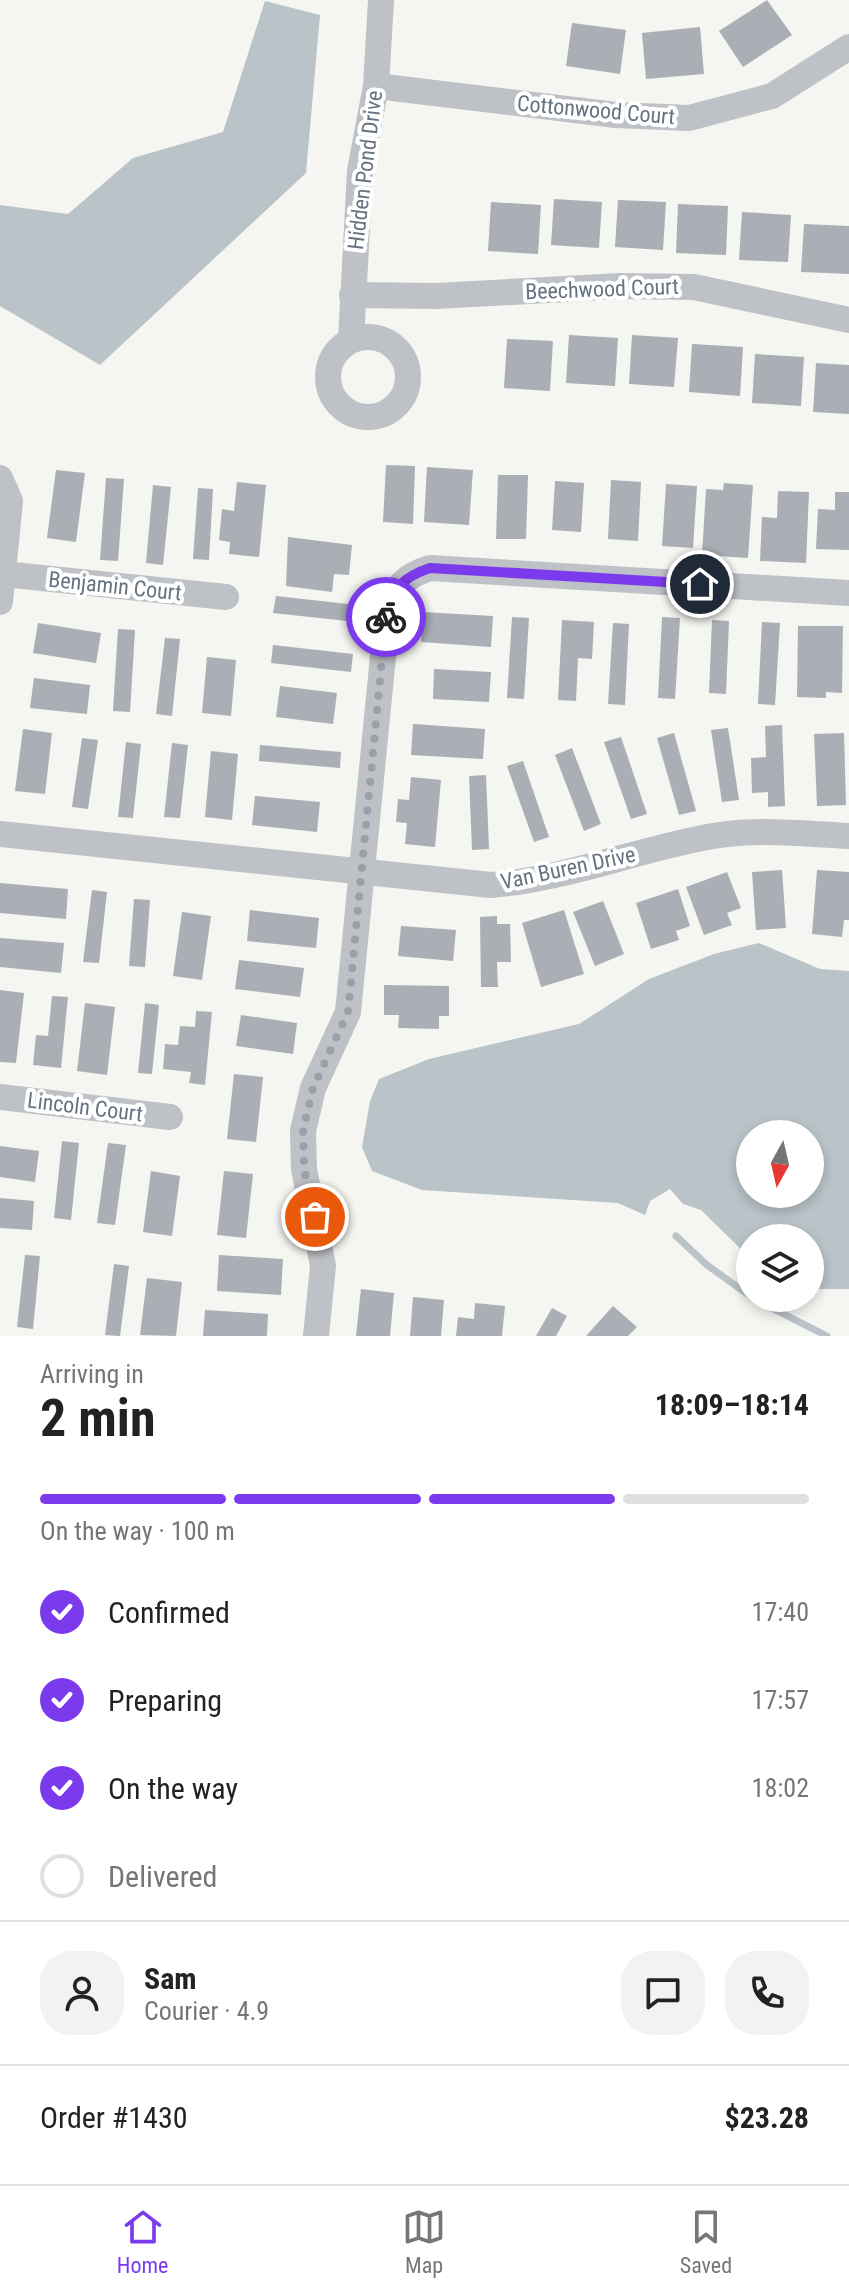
<!DOCTYPE html>
<html lang="en">
<head>
<meta charset="utf-8">
<style>
  :root { --surface:#fff; --page:#f2f2f2; --text:#222; --muted:#767676; --line:#e0e0e0; --accent:#7c3aed }
  body { margin:0; font-family:"Roboto Condensed",sans-serif; background:var(--page); color:var(--text); height:100vh; display:flex; flex-direction:column; font-size:30px; white-space:nowrap }
  * { box-sizing:border-box; margin:0 }
  p { font-size:26px; color:var(--muted) }
  .icon { flex:none; width:44px; height:44px; fill:none; stroke:currentColor; stroke-width:2; stroke-linecap:round; stroke-linejoin:round }
  .map { position:relative; height:1336px; overflow:hidden }
  .details { display:flex; flex-direction:column; background:var(--surface); flex:1 }
  .details>* { flex:none }
  .needle { width:52px; rotate:188deg }
  .buttons { position:absolute; left:736px; top:1120px; display:grid; gap:16px }
  .buttons a { display:grid; place-items:center; width:88px; height:88px; border-radius:50%; background:var(--surface); box-shadow:0 4px 12px #0003; font-size:40px }
  .pin { position:absolute; display:grid; place-items:center; width:68px; height:68px; color:#fff; margin:-34px; border:4px solid #fff; border-radius:50%; box-shadow:0 2px 8px #0007 }
  .courier { position:absolute; display:grid; place-items:center; width:80px; height:80px; margin:-40px; border:6px solid #7c3aed; border-radius:50%; background:#fff; color:#222; box-shadow:0 2px 10px #0007 }
  .headline em { font-style:normal; font-weight:700 }
  .headline div { display:flex; flex-direction:column-reverse }
  .headline { display:flex; align-items:center; justify-content:space-between; height:136px; padding:0 40px }
  h1 { font-size:52px; font-weight:700; line-height:60px }
  .bar { display:grid; grid-template-columns:repeat(4,1fr); gap:12px 8px; align-content:center; height:96px; padding:0 40px }
  .bar i { height:10px; border-radius:6px; background:var(--line) }
  .bar .selected { background:var(--accent) }
  .bar p { grid-column:span 4 }
  .line { display:flex; align-items:center; gap:20px; padding:0 40px; border-top:2px solid var(--line) }
  .line div { flex:1 }
  .round { display:grid; place-items:center; flex:none; width:84px; height:84px; border-radius:32px; background:var(--page) }
  ol { padding:0 40px; list-style:none }
  li { display:flex; align-items:center; gap:24px; height:88px }
  li p { margin-inline-start:auto }
  li .icon { padding:8px; border-radius:50%; background:var(--accent); color:#fff; stroke-width:4 }
  li:last-child { color:var(--muted) }
  li i { width:44px; height:44px; border:4px solid var(--line); border-radius:50% }
  .menu { display:flex; justify-content:space-around; align-items:center; height:112px; border-top:2px solid var(--line); background:var(--surface); font-size:22px; color:var(--muted) }
  .menu a { display:grid; justify-items:center; gap:4px }
  .menu .selected { color:var(--accent) }
  .map>svg:first-child { display:block }
  .water { fill:#b9c3c8; fill-rule:evenodd }
  .lines { fill:none; stroke-linecap:round; stroke-linejoin:round }
  .stream { stroke:#b9c3c8; stroke-width:7 }
  .building { fill:#a9afb5 }
  .street { stroke:#bec1c5; stroke-width:26 }
  .done { stroke:#98a0a8; stroke-width:8; stroke-dasharray:0 14.4 }
  .route { stroke:#7c3aed; stroke-width:10 }
  .labels { text-anchor:middle; dominant-baseline:central; stroke-width:8; stroke-linejoin:round; paint-order:stroke }
  .street-label { font-size:22px; fill:#667380; stroke:#fff }
</style>
</head>
<body>
<div class="map">
<svg width="849" height="1336" viewBox="0 0 849 1336">
  <rect width="100%" height="100%" fill="#f5f5f1"/>
  <g class="water">
    <path d="M265 1 320 15 306 173 100 365 0 306V205L68 214 133 158 223 132Z"/>
    <path d="M759 943 820 969 849 971V1289H810V1238H750V1258L701 1210 683 1204 670 1189 650 1201 645 1215 618 1203 422 1190 372 1171 362 1147 370 1101 379 1079 429 1059 579 1024 649 979 714 954ZM750 1134H810V1194H750Z"/>
  </g>
  <g class="lines">
    <g class="stream">
      <path d="M676 1236 707 1265 750 1296"/>
      <path d="M752 1298 827 1336"/>
    </g>
  </g>
  <g class="building">
    <path d="M767 0 792 35 743 67 719 31Z"/>
    <path d="M572 23 626 30 620 74 566 66Z"/>
    <path d="M700 27 704 74 646 79 642 33Z"/>
    <path d="M554 199 602 202 599 248 551 245Z"/>
    <path d="M618 200 666 202 663 250 615 247Z"/>
    <path d="M491 202 541 205 538 254 488 251Z"/>
    <path d="M678 204 728 206 726 255 676 253Z"/>
    <path d="M742 212 791 215 788 262 739 260Z"/>
    <path d="M804 224 849 226V274L801 272Z"/>
    <path d="M569 335 618 338 615 386 566 383Z"/>
    <path d="M632 335 678 338 674 387 629 384Z"/>
    <path d="M507 339 553 341 550 391 504 388Z"/>
    <path d="M692 344 743 347 740 396 689 392Z"/>
    <path d="M755 354 804 357 801 406 752 403Z"/>
    <path d="M816 363 849 365V414L813 412Z"/>
    <path d="M386 465 415 466 413 524 383 522Z"/>
    <path d="M427 467 473 470 469 525 424 522Z"/>
    <path d="M56 470 85 473 76 542 47 538Z"/>
    <path d="M498 475H528L526 539H496Z"/>
    <path d="M106 478 124 479 118 561 100 560Z"/>
    <path d="M611 480 641 482 638 541 608 539Z"/>
    <path d="M555 481 584 483 581 532 552 530Z"/>
    <path d="M237 482 266 485 259 557 229 554 230 542 219 540 222 509 234 511Z"/>
    <path d="M724 483 753 485 748 558 702 555 706 489 723 490Z"/>
    <path d="M666 484 697 486 693 548 662 546Z"/>
    <path d="M153 485 171 487 163 565 146 563Z"/>
    <path d="M198 488 213 489 209 560 193 559Z"/>
    <path d="M778 491 809 492 806 563 760 561 762 517 777 518Z"/>
    <path d="M835 492H849V550L816 549 818 509 835 510Z"/>
    <path d="M288 537 352 545 349 575 334 574 332 592 286 586Z"/>
    <path d="M276 596 348 604 347 621 273 613Z"/>
    <path d="M423 612 493 616 491 647 421 642Z"/>
    <path d="M512 617 529 618 524 699 507 698Z"/>
    <path d="M662 617 680 618 675 699 658 698Z"/>
    <path d="M562 620 594 622 592 659 578 658 576 701 558 700Z"/>
    <path d="M712 620 729 621 726 694 709 693Z"/>
    <path d="M762 622 780 623 775 705 758 704Z"/>
    <path d="M38 623 101 633 96 663 33 653Z"/>
    <path d="M613 623 629 624 625 705 608 704Z"/>
    <path d="M798 626H843L842 693 826 692V698L797 697Z"/>
    <path d="M118 629 135 630 130 712 113 711Z"/>
    <path d="M165 638 180 639 172 716 156 714Z"/>
    <path d="M273 645 353 654 351 672 271 663Z"/>
    <path d="M207 657 236 660 231 716 202 713Z"/>
    <path d="M434 669 491 672 489 702 433 699Z"/>
    <path d="M34 678 90 685 87 714 30 708Z"/>
    <path d="M280 686 337 693 333 724 276 717Z"/>
    <path d="M413 724 485 729 483 759 411 755Z"/>
    <path d="M782 725 785 806 768 807V792L752 793 751 758 766 757 765 726Z"/>
    <path d="M728 728 739 800 722 802 711 730Z"/>
    <path d="M23 729 52 733 45 794 15 791Z"/>
    <path d="M674 733 696 811 679 815 657 738Z"/>
    <path d="M844 733 846 805 817 806 814 734Z"/>
    <path d="M621 737 647 814 631 819 604 742Z"/>
    <path d="M82 738 98 740 88 809 72 807Z"/>
    <path d="M126 742 141 744 133 818 118 817Z"/>
    <path d="M172 743 188 745 180 818 164 817Z"/>
    <path d="M260 745 341 752 340 768 259 761Z"/>
    <path d="M572 748 601 824 584 831 555 755Z"/>
    <path d="M211 751 238 754 232 820 205 817Z"/>
    <path d="M523 761 549 837 534 842 507 766Z"/>
    <path d="M486 775 489 849 472 850 469 776Z"/>
    <path d="M411 777 441 780 435 847 405 844 407 823 396 822 398 799 409 800Z"/>
    <path d="M255 796 320 802 317 832 252 825Z"/>
    <path d="M782 870 786 928 756 930 752 872Z"/>
    <path d="M817 870 849 872V920H844L842 937 812 934Z"/>
    <path d="M727 872 741 908 727 913 732 925 704 935 686 887Z"/>
    <path d="M0 883 68 889 66 919 0 913Z"/>
    <path d="M678 889 690 926 676 931 679 940 651 949 636 903Z"/>
    <path d="M92 890 107 892 99 963 83 962Z"/>
    <path d="M134 899 150 900 145 967 129 966Z"/>
    <path d="M603 901 624 954 595 966 573 912Z"/>
    <path d="M250 910 319 918 316 948 247 941Z"/>
    <path d="M564 910 584 974 541 987 522 923Z"/>
    <path d="M182 912 211 916 202 980 173 976Z"/>
    <path d="M497 916V924H510L511 962H497L498 987H481L480 917Z"/>
    <path d="M401 926 456 930 453 961 398 956Z"/>
    <path d="M0 938 64 943 61 973 0 967Z"/>
    <path d="M239 960 304 968 300 997 235 989Z"/>
    <path d="M384 985 449 986V1016H439V1029L398 1028 399 1015H384Z"/>
    <path d="M0 990 24 993 16 1063 0 1062Z"/>
    <path d="M52 996 68 997 61 1068 33 1065 36 1035 48 1036Z"/>
    <path d="M85 1003 115 1007 107 1075 77 1071Z"/>
    <path d="M145 1003 159 1005 152 1074 138 1073Z"/>
    <path d="M196 1011 212 1012 205 1085 189 1083 191 1072 163 1069 165 1044 178 1045 180 1026 195 1027Z"/>
    <path d="M241 1015 297 1023 293 1054 236 1046Z"/>
    <path d="M234 1074 263 1077 256 1142 227 1139Z"/>
    <path d="M62 1141 79 1143 71 1220 54 1218Z"/>
    <path d="M108 1143 126 1145 115 1225 97 1223Z"/>
    <path d="M0 1146 39 1151 35 1182 0 1177Z"/>
    <path d="M151 1171 180 1176 172 1236 143 1232Z"/>
    <path d="M224 1171 253 1174 246 1238 217 1235Z"/>
    <path d="M0 1198 34 1201 32 1230 0 1228Z"/>
    <path d="M25 1255 40 1256 33 1329 17 1327Z"/>
    <path d="M219 1255 283 1259 281 1295 217 1291Z"/>
    <path d="M114 1264 129 1266 120 1336 105 1335Z"/>
    <path d="M147 1278 182 1282 176 1336 140 1335Z"/>
    <path d="M361 1289 394 1293 390 1336H356Z"/>
    <path d="M413 1297 444 1300 441 1336H410Z"/>
    <path d="M475 1303 505 1306 502 1336H456L458 1317 474 1319Z"/>
    <path d="M613 1306 637 1327 628 1336H586Z"/>
    <path d="M552 1308 567 1316 556 1336H536Z"/>
    <path d="M205 1310 268 1314 267 1336H203Z"/>
  </g>
  <g class="lines">
    <g class="street">
      <path d="M376 86 616 115 689 118 772 96 849 47"/>
      <path d="M352 295 437 296 620 286 694 287 849 320"/>
      <circle cx="368" cy="377" r="40"/>
      <path d="M351 340 360 171 376 86 381 0"/>
      <path d="M0 478 10 501 0 602"/>
      <path d="M3 574 226 597"/>
      <path d="M0 834 491 885C567 879 638 849 713 836 758 828 804 834 849 836"/>
      <path d="M0 1097 170 1117"/>
      <path d="M316 1336 323 1266 304 1169 303 1131 313 1088 348 1012 388 606C396 585 408 575 430 568L849 593"/>
    </g>
  </g>
  <g class="lines">
    <path class="done" d="M315 1217 304 1169 303 1131 313 1088 348 1012 386 617"/>
    <path class="route" d="M386 617C389 590 405 576 430 568L700 584"/>
  </g>
  <g class="labels">
    <g class="street-label">
      <text transform="translate(596 110) rotate(5)">Cottonwood Court</text>
      <text transform="translate(365 170) rotate(-83)">Hidden Pond Drive</text>
      <text transform="translate(602 289) rotate(-2)">Beechwood Court</text>
      <text transform="translate(115 586) rotate(6)">Benjamin Court</text>
      <text transform="translate(568 868) rotate(-12)">Van Buren Drive</text>
      <text transform="translate(85 1107) rotate(7)">Lincoln Court</text>
    </g>
  </g>
</svg>
<div class="buttons">
<a><svg class="needle" viewBox="-14 -14 28 28"><path d="M0-13l5 13h-10z" fill="#e53935"/><path d="M0 13l5-13h-10z" fill="#767676"/></svg></a>
<a><svg class="icon" aria-label="layers" viewBox="0 0 24 24"><path d="M12 4l9 5-9 5-9-5zM3 14l9 5 9-5"/></svg></a>
</div>
<div class="pin" style="left:315px;top:1217px;background:#ea580c"><svg class="icon" aria-label="bag" viewBox="0 0 24 24"><path d="M5 8h14l-1 12H6zM9 8a3 3 0 0 1 6 0"/></svg></div>
<div class="pin" style="left:700px;top:584px;background:#1f2937"><svg class="icon" aria-label="home" viewBox="0 0 24 24"><path d="M3 11l9-7 9 7M6 9v11h12V9"/></svg></div>
<div class="courier" style="left:386px;top:617px"><svg class="icon" aria-label="bike" viewBox="0 0 24 24"><circle cx="6" cy="16" r="4"/><circle cx="18" cy="16" r="4"/><path d="M6 16l4-8h5l3 8M10 8l3 8H6M13 5h3"/></svg></div>
</div>
<section class="details">
<div class="headline"><div><h1>2 min</h1><p>Arriving in</p></div><em>18:09–18:14</em></div>
<div class="bar"><i class="selected"></i><i class="selected"></i><i class="selected"></i><i></i><p>On the way · 100 m</p></div>
<ol>
<li><svg class="icon" aria-label="check" viewBox="0 0 24 24"><path d="M5 12l5 5 9-10"/></svg>Confirmed<p>17:40</p></li>
<li><svg class="icon" aria-label="check" viewBox="0 0 24 24"><path d="M5 12l5 5 9-10"/></svg>Preparing<p>17:57</p></li>
<li><svg class="icon" aria-label="check" viewBox="0 0 24 24"><path d="M5 12l5 5 9-10"/></svg>On the way<p>18:02</p></li>
<li><i></i>Delivered</li>
</ol>
<div class="line" style="height:144px"><a class="round"><svg class="icon" aria-label="person" viewBox="0 0 24 24"><circle cx="12" cy="8" r="4"/><path d="M4 21q1-7 8-7t8 7"/></svg></a><div><b>Sam</b><p>Courier · 4.9</p></div><a class="round"><svg class="icon" aria-label="chat" viewBox="0 0 24 24"><path d="M4 5h16v11H9l-5 4z"/></svg></a><a class="round"><svg class="icon" aria-label="phone" viewBox="0 0 24 24"><path d="M5 4h4l2 5-3 2q2 4 5 5l2-3 5 2v4C11 20 4 13 5 4z"/></svg></a></div>
<div class="line" style="height:104px"><div>Order #1430</div><b>$23.28</b></div>
</section>
<nav class="menu">
<a class="selected"><svg class="icon" aria-label="home" viewBox="0 0 24 24"><path d="M3 11l9-7 9 7M6 9v11h12V9"/></svg>Home</a>
<a><svg class="icon" aria-label="map" viewBox="0 0 24 24"><path d="M3 6l6-2 6 2 6-2v14l-6 2-6-2-6 2zM9 4v14M15 6v14"/></svg>Map</a>
<a><svg class="icon" aria-label="saved" viewBox="0 0 24 24"><path d="M7 4h10v16l-5-4-5 4z"/></svg>Saved</a>
</nav>
</body>
</html>
